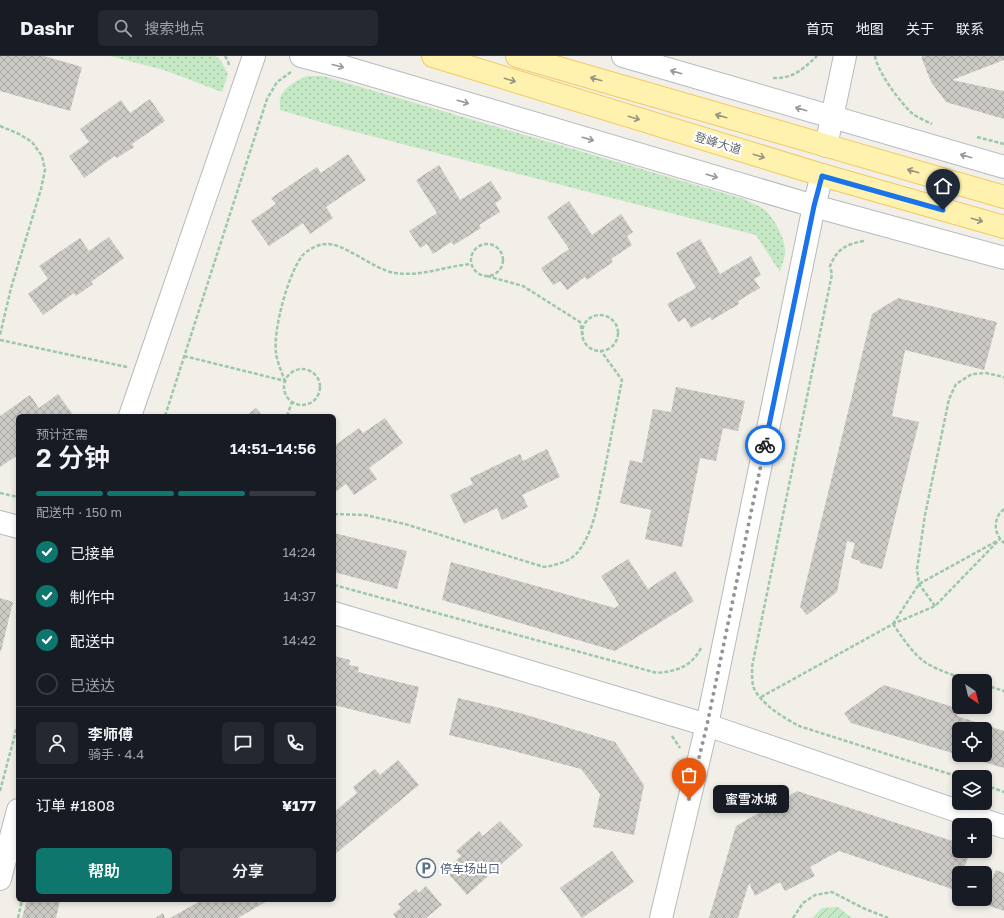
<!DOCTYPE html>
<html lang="zh">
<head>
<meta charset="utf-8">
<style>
  :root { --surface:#171b24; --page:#242831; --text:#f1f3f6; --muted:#9ea1a6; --line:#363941; --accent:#0f766e }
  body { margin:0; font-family:"Golos Text","Noto Sans SC",sans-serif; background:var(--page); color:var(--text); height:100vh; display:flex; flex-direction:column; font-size:15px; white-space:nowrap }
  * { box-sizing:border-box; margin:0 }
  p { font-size:13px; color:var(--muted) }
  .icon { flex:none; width:22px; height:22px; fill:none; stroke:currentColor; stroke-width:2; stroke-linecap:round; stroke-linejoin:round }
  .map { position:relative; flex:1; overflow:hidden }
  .sheet { position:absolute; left:16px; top:358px; width:320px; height:488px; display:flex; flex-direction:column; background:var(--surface); border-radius:6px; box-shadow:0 2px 6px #0003 }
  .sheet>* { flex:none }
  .needle { width:26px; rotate:145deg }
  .fabs { position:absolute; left:952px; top:618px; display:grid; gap:8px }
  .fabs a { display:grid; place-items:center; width:40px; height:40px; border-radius:6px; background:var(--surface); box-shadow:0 2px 6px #0003; font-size:20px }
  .pin { position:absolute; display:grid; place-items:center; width:34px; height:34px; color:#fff; margin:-41px -17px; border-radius:50% 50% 50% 0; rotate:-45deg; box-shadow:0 0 4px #0007 }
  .pin .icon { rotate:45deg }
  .courier { position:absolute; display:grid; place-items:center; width:40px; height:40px; margin:-20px; border:3px solid #1a73e8; border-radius:50%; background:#fff; color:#222; box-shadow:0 1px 5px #0007 }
  .bubble { position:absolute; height:28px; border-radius:6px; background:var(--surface); box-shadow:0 2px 6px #0003; font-size:13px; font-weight:600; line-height:28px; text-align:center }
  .summary em { font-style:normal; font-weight:600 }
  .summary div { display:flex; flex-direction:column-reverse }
  .summary { display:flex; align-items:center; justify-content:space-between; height:68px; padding:0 20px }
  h1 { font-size:26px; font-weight:600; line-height:30px }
  .bar { display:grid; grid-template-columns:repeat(4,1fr); gap:6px 4px; align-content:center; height:48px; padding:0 20px }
  .bar i { height:5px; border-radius:3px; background:var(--line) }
  .bar .on { background:var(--accent) }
  .bar p { grid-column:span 4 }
  .line { display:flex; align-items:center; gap:10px; padding:0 20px; border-top:1px solid var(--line) }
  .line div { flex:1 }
  .round { display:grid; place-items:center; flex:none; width:42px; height:42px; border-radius:6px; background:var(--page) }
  ol { padding:0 20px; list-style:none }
  li { display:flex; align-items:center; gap:12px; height:44px }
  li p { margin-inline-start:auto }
  li .icon { padding:4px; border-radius:50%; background:var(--accent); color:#fff; stroke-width:4 }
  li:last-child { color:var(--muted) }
  li i { width:22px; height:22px; border:2px solid var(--line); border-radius:50% }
  .action { display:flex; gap:8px; margin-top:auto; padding:8px 20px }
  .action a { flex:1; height:46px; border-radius:6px; background:var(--accent); color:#fff; font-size:16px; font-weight:600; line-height:46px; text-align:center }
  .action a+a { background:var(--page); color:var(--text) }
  header { display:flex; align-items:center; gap:24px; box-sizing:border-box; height:56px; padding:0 20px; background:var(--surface); border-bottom:1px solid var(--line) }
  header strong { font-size:19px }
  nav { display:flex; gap:22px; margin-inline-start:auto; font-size:14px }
  .search { width:280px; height:36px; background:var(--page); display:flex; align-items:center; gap:10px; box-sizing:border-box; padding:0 14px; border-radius:6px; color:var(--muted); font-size:15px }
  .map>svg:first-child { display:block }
  .grass { fill:url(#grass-dots) }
  .garden { fill:url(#garden-furrows) }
  .building { fill:url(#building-cross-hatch) }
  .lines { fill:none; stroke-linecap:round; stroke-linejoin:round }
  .secondary-casing { stroke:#b6babf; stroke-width:24 }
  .primary-casing { stroke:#f2c960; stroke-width:24 }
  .path { stroke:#9cc7a9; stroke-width:2.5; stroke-dasharray:4 2; stroke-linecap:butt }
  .secondary { stroke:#fff; stroke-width:22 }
  .primary { stroke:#fff2af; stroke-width:22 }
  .oneway { stroke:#979a9d }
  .oneway2 { stroke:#979581 }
  .done { stroke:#929495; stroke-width:4; stroke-dasharray:0 7.2 }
  .route { stroke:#1a73e8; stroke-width:5 }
  .labels { text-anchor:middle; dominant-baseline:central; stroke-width:4; stroke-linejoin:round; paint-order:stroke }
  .street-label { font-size:12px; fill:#5f6368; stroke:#fff }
  .service-label { font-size:12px; fill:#4e5e75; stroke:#fff; text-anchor:start }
</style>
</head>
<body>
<header>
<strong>Dashr</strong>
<div class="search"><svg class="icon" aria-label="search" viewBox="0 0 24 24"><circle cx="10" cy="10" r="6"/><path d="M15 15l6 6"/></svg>搜索地点</div>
<nav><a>首页</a><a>地图</a><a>关于</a><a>联系</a></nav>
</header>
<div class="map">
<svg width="1004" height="862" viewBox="0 0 1004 862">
  <defs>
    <pattern id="grass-dots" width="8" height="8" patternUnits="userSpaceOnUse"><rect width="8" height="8" fill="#c5e8c5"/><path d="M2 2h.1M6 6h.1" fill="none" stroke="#a3c0a4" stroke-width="1.8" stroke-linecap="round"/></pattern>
    <pattern id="garden-furrows" width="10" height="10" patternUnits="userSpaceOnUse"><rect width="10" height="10" fill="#c5e8c5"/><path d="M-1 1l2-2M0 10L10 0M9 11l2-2" fill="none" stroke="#a3c0a4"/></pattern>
    <pattern id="building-cross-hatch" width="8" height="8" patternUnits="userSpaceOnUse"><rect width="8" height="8" fill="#cccac5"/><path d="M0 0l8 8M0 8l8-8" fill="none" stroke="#a9a8a4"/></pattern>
  </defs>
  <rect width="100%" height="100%" fill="#f1efe8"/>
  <g class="grass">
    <path d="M110 0H216L221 5 228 18 222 36 164 14Z"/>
    <path d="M307 20H323L744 143C751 147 760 150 766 155 775 164 787 186 785 198 784 204 781 211 780 216L756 179 348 74 280 54C280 50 279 44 281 40 285 30 298 24 307 20Z"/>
  </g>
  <path class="garden" d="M838 851 852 862H812L822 852Z"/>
  <g class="building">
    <path d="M0 0H44L82 11 70 55 0 35Z"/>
    <path d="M922 0H1004V4L952 24 1004 35V63L946 46 931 26 922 3Z"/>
    <path d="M150 43 165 65 132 88 134 91 117 102 115 100 84 122 69 100 89 86 80 73 121 44 130 57Z"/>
    <path d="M348 98 366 124 326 151 333 162 310 178 303 167 269 190 251 165 276 148 271 142 317 111 321 117Z"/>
    <path d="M439 109 460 144 491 125 502 143 495 147 500 156 479 169 481 172 454 189 451 186 433 198 427 188 420 192 409 175 437 157 416 124Z"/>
    <path d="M569 145 592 179 621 158 633 176 627 180 632 189 611 203 613 206 587 224 585 221 567 234 560 225 553 229 541 212 569 193 547 161Z"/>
    <path d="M109 181 124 202 91 226 93 228 76 240 74 237 43 259 28 238 48 223 39 210 80 182 89 195Z"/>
    <path d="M700 183 720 218 751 200 761 219 754 223 760 232 738 245 739 248 712 264 710 261 691 272 685 262 678 266 667 248 696 232 676 197Z"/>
    <path d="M898 242 997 266 984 314 905 294 892 360 919 366 882 513 860 507V505L851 502 855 487 847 485 837 536 807 559 800 551 872 258Z"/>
    <path d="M676 331 745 345 738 375 723 372 716 405 700 402 682 491 645 483 651 454 620 447 630 404 642 407 653 353 671 356Z"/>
    <path d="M58 338 74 360H18V399L0 411V360L30 339 39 352Z"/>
    <path d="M256 352 263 360H246Z"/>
    <path d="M385 362 403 387 369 412 377 423 354 439 346 428 334 437V390L359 372 363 377Z"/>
    <path d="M547 393 560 421 522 439 528 451 502 464 497 452 464 468 450 439 473 428 470 422 520 398 523 405Z"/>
    <path d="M334 477 407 495 397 533 334 516Z"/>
    <path d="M628 503 648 533 675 515 694 545 615 595 442 544 451 506 615 552 619 549 601 520Z"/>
    <path d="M0 542 13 546 1 595H0Z"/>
    <path d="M334 600 350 604 349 609 359 611 358 616 419 631 410 668 334 649Z"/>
    <path d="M884 629 959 653 957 660 1004 675V712L960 699H985V673H959V699L851 667 844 657Z"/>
    <path d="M458 642 520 657 615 686 644 729 634 779 593 771 600 738 581 713 510 694 449 679Z"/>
    <path d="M398 704 419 729 334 799V756L357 737 353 731 375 713 380 719Z"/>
    <path d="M797 735 959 787V795H971L962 817H959V825L955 834 839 795 810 811 815 820 785 835 780 826 755 840 749 827 738 862H709L736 770Z"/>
    <path d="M500 765 523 789 467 839 445 814 461 800 456 795 479 775 483 780Z"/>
    <path d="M612 795 634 826 582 862 560 832Z"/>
    <path d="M996 814 1004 817V855L981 847 983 843H985V838Z"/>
    <path d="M426 830 442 849 426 862H396L393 858 401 852 398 848 416 833 419 837Z"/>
    <path d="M27 844H60L56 862H22Z"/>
    <path d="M202 844H269L238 862H170Z"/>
    <path d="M163 857 165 862H155Z"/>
  </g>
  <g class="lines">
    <defs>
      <g id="secondary">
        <path d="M301 0 344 11 814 150 1004 202"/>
        <path d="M623 0 1004 111"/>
        <path d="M826 90 845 0"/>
        <path d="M130 360 254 0"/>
        <path d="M0 466 18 471"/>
        <path d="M334 557 707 669 1004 771"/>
        <path d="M0 823 18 754"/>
        <path d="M661 862 707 669 814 150 822 119"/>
      </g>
      <g id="primary">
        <path d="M433 0 822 119 1004 171"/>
        <path d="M517 0 1004 141"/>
      </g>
    </defs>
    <use href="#secondary" class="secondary-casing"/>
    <use href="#primary" class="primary-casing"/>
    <g class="path">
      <path d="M225 0 228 5 229 9"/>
      <path d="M875 0C877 15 901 48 913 58 918 62 926 65 932 68"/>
      <path d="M773 22C793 23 803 13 817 0"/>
      <path d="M0 70 19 78 32 86 42 100 45 114 41 133 11 232 0 279"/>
      <path d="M977 81 1004 88"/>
      <path d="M864 185C846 188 837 193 830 210L832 218 752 611C752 617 752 624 753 630 759 647 784 662 799 670L959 721"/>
      <circle cx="487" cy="204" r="16"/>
      <path d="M487 220 523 230 580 266 583 280"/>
      <circle cx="600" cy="277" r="18"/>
      <path d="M0 284 127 311"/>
      <path d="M184 300 285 325"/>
      <circle cx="302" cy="331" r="18"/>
      <path d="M285 326C282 316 277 306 276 297 273 273 288 219 302 200 307 194 318 188 326 188 343 186 374 214 395 217 421 221 446 210 471 208"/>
      <path d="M165 360 267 43 277 26 291 16"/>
      <path d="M287 360 292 346"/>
      <path d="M0 437 18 441"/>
      <path d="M1004 453C993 462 993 477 1004 487"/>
      <path d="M334 458 365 459 405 468 544 511C556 509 569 506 577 497 595 475 598 444 604 417 610 386 616 355 622 324L601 295"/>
      <path d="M334 529 657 617C677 615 691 611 701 592"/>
      <path d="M935 550 919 528 917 513 925 459 949 343 956 328 972 318 986 317 1004 321"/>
      <path d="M893 568 919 528 997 485"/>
      <path d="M893 568C902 581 914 600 928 608 941 616 957 620 972 625"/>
      <path d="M985 629 1004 635"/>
      <path d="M761 641 893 568 935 550 1000 483"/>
      <path d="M672 680 680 692"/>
      <path d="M985 729 1004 736"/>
      <path d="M0 735 18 667"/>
      <path d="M18 862 22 844"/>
      <path d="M793 862 803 847 815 839 832 836 863 852 888 862"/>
    </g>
    <use href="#secondary" class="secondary"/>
    <use href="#primary" class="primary"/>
  </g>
  <defs><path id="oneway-shaft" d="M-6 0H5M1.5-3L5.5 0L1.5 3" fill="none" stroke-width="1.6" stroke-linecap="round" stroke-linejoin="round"/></defs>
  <g class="oneway">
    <use href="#oneway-shaft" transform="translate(338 10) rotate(15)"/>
    <use href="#oneway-shaft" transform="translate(676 16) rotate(-164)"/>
    <use href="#oneway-shaft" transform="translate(463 46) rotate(16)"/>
    <use href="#oneway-shaft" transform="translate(801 53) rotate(-164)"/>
    <use href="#oneway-shaft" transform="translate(588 83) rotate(16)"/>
    <use href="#oneway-shaft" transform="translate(966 100) rotate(-164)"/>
    <use href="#oneway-shaft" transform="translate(712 120) rotate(16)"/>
  </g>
  <g class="oneway2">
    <use href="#oneway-shaft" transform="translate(596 23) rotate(-164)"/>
    <use href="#oneway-shaft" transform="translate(510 24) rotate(17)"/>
    <use href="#oneway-shaft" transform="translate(721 60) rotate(-164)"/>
    <use href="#oneway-shaft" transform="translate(634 62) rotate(17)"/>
    <use href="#oneway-shaft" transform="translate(759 100) rotate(17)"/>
    <use href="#oneway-shaft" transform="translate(913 115) rotate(-164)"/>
    <use href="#oneway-shaft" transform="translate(977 164) rotate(16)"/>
  </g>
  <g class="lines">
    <path class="done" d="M689 743 707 669 765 389"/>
    <path class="route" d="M765 389 814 150 822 120 943 154"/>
  </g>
  <defs>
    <symbol id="parking-ring" viewBox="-11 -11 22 22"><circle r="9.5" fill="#fff" stroke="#5c6f8a" stroke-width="1.5"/><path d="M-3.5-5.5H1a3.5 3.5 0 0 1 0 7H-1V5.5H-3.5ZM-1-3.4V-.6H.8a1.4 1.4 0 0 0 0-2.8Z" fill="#5c6f8a"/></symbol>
  </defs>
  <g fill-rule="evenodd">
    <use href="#parking-ring" x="415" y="801" width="22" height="22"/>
  </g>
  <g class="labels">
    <g class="street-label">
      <text transform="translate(718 87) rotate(17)">登峰大道</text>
    </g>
    <g class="service-label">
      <text x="440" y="812">停车场出口</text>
    </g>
  </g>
</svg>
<div class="fabs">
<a><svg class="needle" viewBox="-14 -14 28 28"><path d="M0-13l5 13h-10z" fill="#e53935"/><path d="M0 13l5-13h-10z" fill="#9ea1a6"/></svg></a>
<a><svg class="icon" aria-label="locate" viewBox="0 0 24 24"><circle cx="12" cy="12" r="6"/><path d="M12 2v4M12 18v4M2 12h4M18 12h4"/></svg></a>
<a><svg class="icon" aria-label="layers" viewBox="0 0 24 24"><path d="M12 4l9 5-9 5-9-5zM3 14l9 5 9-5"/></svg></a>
<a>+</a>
<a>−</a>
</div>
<div class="pin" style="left:689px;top:743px;background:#ea580c"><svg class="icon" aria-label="bag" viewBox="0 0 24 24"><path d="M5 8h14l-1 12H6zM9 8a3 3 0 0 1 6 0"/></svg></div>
<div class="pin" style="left:943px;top:154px;background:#1f2937"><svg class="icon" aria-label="home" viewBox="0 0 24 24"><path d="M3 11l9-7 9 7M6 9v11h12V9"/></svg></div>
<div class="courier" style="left:765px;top:389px"><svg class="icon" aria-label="bike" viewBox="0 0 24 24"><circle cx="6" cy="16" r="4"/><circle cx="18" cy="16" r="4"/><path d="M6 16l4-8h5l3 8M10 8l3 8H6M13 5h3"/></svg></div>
<div class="bubble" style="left:713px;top:729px;width:76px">蜜雪冰城</div>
<section class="sheet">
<div class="summary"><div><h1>2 分钟</h1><p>预计还需</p></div><em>14:51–14:56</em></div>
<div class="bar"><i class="on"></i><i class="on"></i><i class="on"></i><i></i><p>配送中 · 150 m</p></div>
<ol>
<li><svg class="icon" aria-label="check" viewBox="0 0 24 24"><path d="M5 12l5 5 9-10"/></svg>已接单<p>14:24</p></li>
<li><svg class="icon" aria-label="check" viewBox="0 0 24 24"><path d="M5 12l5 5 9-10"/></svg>制作中<p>14:37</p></li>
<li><svg class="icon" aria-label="check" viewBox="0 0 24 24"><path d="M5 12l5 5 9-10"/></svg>配送中<p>14:42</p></li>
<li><i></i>已送达</li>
</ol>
<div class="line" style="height:72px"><a class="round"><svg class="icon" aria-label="person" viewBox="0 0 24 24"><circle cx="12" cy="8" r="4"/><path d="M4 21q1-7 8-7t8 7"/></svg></a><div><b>李师傅</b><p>骑手 · 4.4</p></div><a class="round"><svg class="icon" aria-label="chat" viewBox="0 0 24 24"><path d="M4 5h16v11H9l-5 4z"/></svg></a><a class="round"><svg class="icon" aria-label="phone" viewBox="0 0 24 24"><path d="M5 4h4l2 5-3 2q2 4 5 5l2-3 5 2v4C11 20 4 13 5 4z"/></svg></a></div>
<div class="line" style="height:52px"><div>订单 #1808</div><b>¥177</b></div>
<div class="action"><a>帮助</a><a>分享</a></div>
</section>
</div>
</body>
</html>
